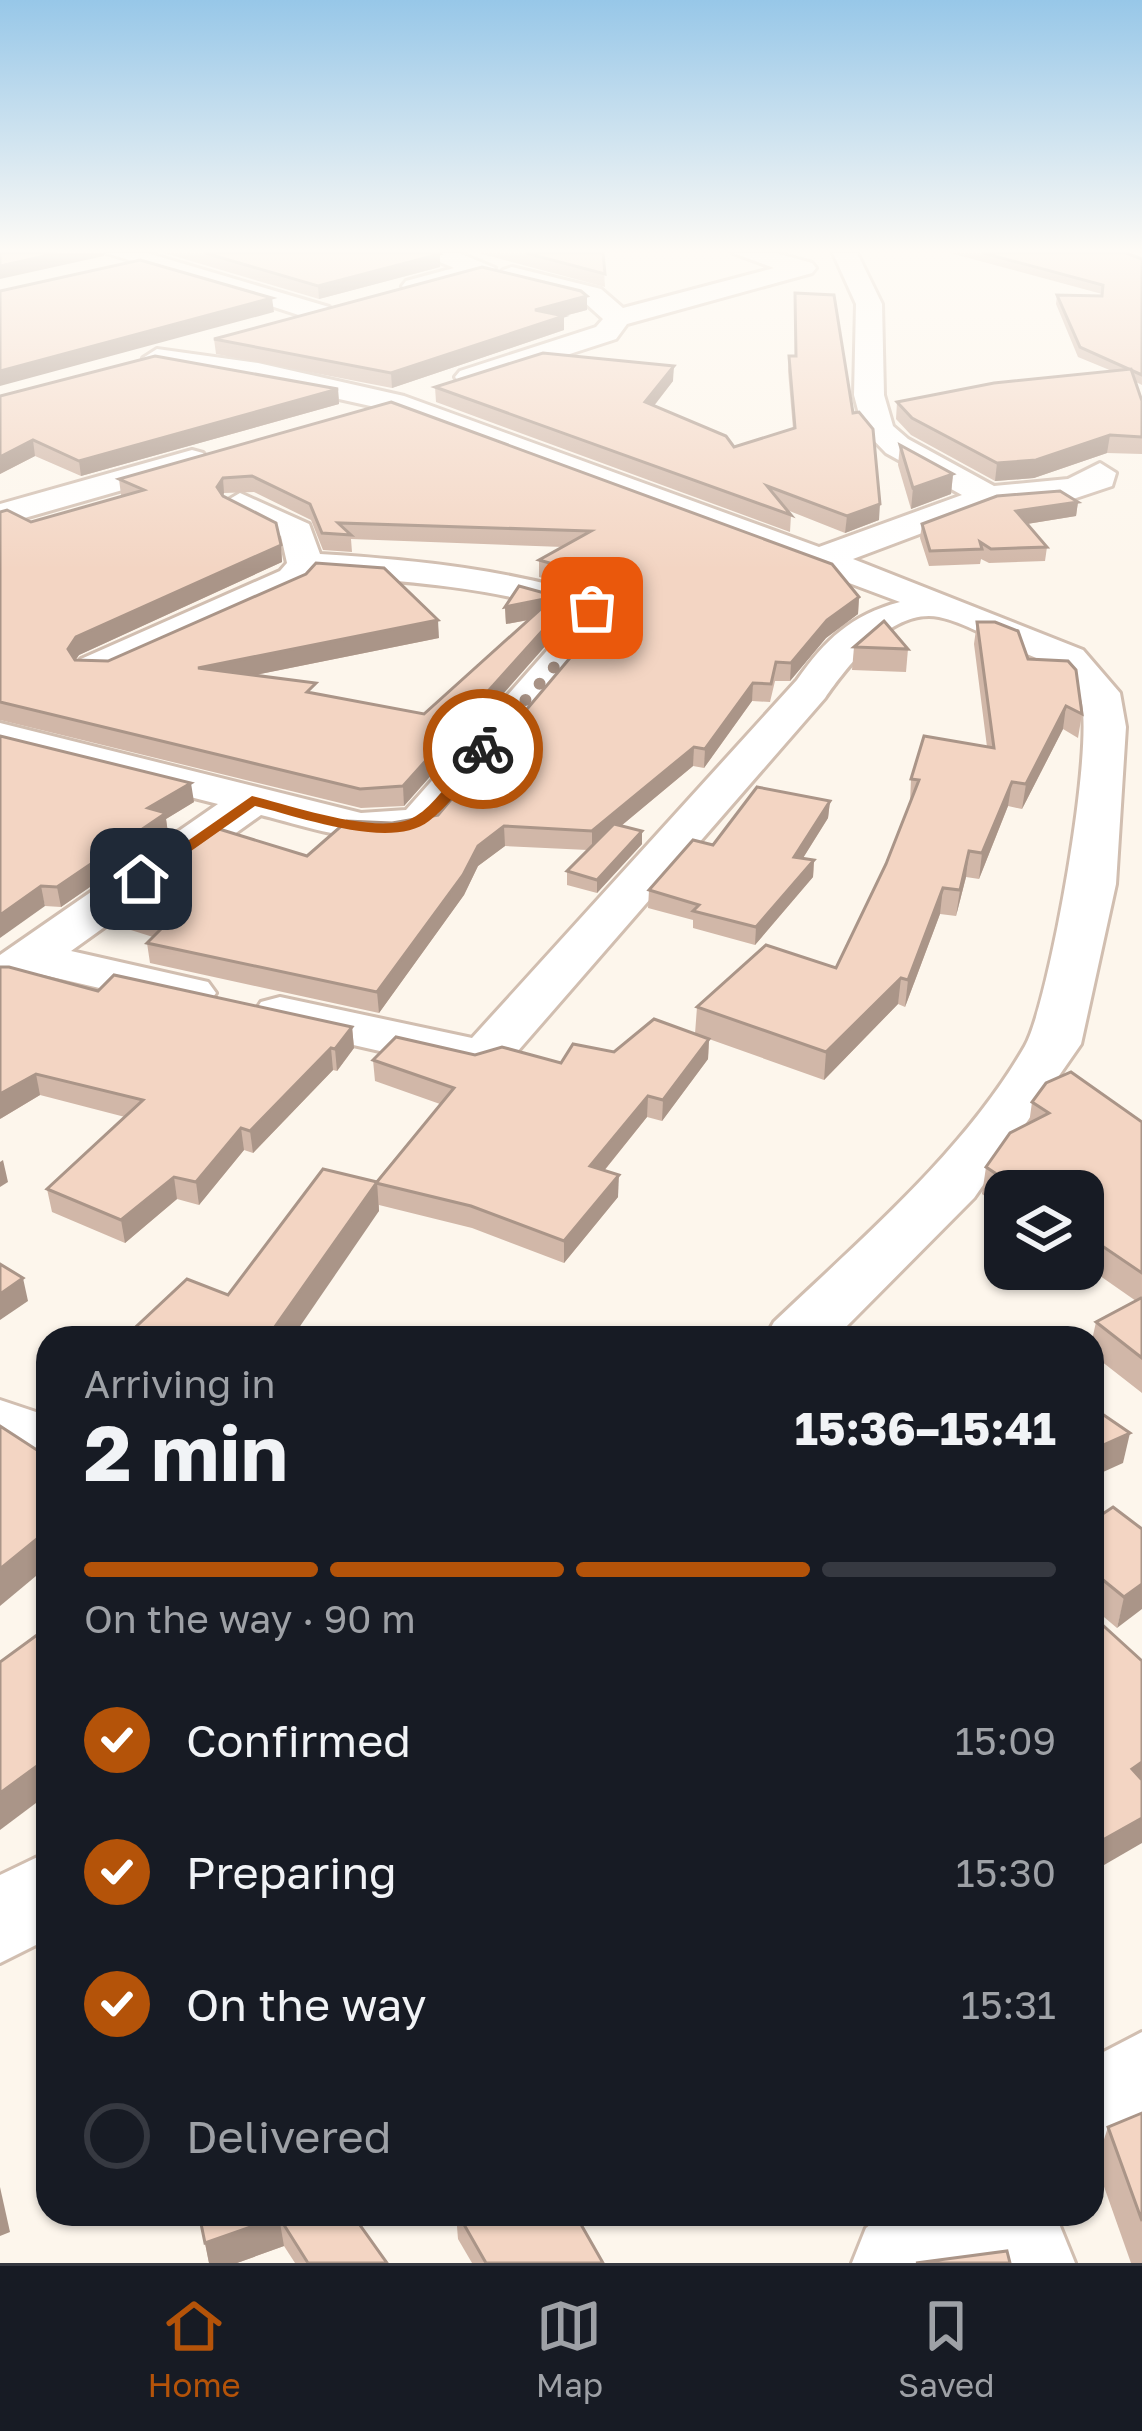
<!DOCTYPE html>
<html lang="en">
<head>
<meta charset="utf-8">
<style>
  :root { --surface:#171b24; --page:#20242c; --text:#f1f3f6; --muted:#9ea1a6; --line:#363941; --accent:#b45309 }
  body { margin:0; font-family:"Golos Text",sans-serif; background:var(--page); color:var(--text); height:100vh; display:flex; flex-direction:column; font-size:45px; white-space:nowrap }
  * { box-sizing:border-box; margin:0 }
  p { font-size:39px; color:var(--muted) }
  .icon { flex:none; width:66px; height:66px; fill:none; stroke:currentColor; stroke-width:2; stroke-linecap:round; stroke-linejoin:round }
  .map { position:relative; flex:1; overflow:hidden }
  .panel { position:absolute; left:36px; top:1326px; width:1068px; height:900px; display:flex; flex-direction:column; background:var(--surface); border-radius:36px; box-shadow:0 3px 9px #0004 }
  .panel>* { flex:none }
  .tools { position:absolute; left:984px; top:1170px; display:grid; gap:24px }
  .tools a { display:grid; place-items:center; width:120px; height:120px; border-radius:24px; background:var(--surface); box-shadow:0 3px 9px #0004; font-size:60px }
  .pin { position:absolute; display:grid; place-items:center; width:102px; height:102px; color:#fff; margin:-51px; border-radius:24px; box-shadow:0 6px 18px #0006 }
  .courier { position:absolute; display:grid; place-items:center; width:120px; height:120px; margin:-60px; border:9px solid #b45309; border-radius:50%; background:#fff; color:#222; box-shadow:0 3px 15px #0007 }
  .overview em { font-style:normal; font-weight:700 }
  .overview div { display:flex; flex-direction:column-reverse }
  .overview { display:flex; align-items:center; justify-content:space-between; height:204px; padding:0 48px }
  h1 { font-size:78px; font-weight:700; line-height:90px }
  .bar { display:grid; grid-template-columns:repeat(4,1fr); gap:18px 12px; align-content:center; height:144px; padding:0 48px }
  .bar i { height:15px; border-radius:9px; background:var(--line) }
  .bar .on { background:var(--accent) }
  .bar p { grid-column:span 4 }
  ol { padding:0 48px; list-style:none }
  li { display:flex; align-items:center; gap:36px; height:132px }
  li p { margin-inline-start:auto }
  li .icon { padding:12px; border-radius:50%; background:var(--accent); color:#fff; stroke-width:4 }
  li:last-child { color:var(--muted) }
  li i { width:66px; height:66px; border:6px solid var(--line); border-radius:50% }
  .tabs { display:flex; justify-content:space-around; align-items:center; height:168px; border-top:3px solid var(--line); background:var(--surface); font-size:33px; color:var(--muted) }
  .tabs a { display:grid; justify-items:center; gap:6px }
  .tabs .on { color:var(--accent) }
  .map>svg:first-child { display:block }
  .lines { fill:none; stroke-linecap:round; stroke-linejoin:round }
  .minor-casing { stroke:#d1beb0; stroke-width:6 }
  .minor { fill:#fff; fill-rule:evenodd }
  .wall { fill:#d1b7a8 }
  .shaded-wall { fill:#aa9588 }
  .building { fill:#f3d5c3; stroke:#aa9588; stroke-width:3 }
  .route { fill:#b45309 }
  .done { stroke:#a89285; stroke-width:12; stroke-dasharray:0 21.6 }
</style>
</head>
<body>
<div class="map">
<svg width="1142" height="2263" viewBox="0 0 1142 2263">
  <rect width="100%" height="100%" fill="#fdf6ec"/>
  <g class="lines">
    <defs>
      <g id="minor">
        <path d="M107 253H147L329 307 333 313 320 321 311 319Z"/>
        <path d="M419 253H459L495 268 491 273 415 294 406 291 402 286 406 281 454 268Z"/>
        <path d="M733 253H776L812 263 816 268 812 273 627 324 616 339 480 383H460L455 377 460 371 596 327 603 319 583 301 503 280 499 275 503 270 512 267 601 289 623 308 774 268Z"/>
        <path d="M833 253H857L882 304 884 395 893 426 908 439 994 486 1068 479 1100 463 1116 473 1112 486 1073 499 994 506 853 559 1083 650 1120 693 1126 727 1116 884 1081 1044 974 1198 835 1338H765L774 1322C861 1239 965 1151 1025 1046 1049 1004 1097 737 1080 696 1069 670 1039 659 1015 649 991 639 964 622 939 617 892 608 848 665 825 698L510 1060 477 1071 459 1069 261 1024 254 1013 261 1002 280 997 472 1038 797 680C825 640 851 615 900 602L384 409 258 381 157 367 143 358 157 349 258 363 404 396 819 547 962 495 886 453 863 429 854 395 856 304Z"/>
        <path d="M192 450 203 453 208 460 203 467 0 525V504Z"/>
        <path d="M240 493 309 524 320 554C418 560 512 570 605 600L613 621 438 830C376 851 323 831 261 815L71 951 208 982 216 993 208 1004 190 1009 39 974 28 982 0 984V955L218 804 0 749V723L361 813 406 810 575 619 574 614C490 586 403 581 315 575L306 587 109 675H81L75 667 81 659 280 571 287 563 281 536 228 510 223 503Z"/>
        <path d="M0 1400 48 1416V1467L0 1450Z"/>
        <path d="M48 1852V1939L0 1963V1875Z"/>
        <path d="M1142 2032V2134L1125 2148 1092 2161V2058Z"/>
        <path d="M884 2214H1055L1075 2263H852L866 2228Z"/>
      </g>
    </defs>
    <use href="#minor" class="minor-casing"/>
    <use href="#minor" class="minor"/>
  </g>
  <g class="wall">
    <path d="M164 253H438L440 267 319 299Z"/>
    <path d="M478 253H603L605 287Z"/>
    <path d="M950 253H1126L1142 259V385L1136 382 1142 401V454L1107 453 1034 478 995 481 911 435 896 419 897 402 1112 371 1078 357 1056 304 1057 295 1102 296V294Z"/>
    <path d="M795 293 853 413 879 520 845 533 787 510 791 515 790 532 436 402 435 387 673 381 654 406 734 447 793 429 788 371 789 356H795Z"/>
    <path d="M587 310 564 316V330L392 388 216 354 214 339Z"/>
    <path d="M338 389 339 404 81 476 35 456 0 474V396Z"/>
    <path d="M391 402 859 597 858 614 826 638 790 681H775L770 702 752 701 704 768 693 766 621 826 642 831V844L597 893 567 885V871L588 850 505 846 478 866 464 895 379 1013 150 963 147 943 153 937 115 925 112 904 307 856 392 823 438 815 612 608 606 596 539 577V560L563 547 351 539 352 552 323 550 311 520 254 492 224 493 223 496 281 545 282 562 79 655 76 660 108 661 439 638 255 675 317 694 424 714 529 620 506 624 505 607 570 618 404 806 361 808 0 720V512L31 522 123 496 121 495 119 479Z"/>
    <path d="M900 445 953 474 951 494 911 509 898 465Z"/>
    <path d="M1078 502 1076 516 1027 524 1047 547 1045 561 989 563 981 559 980 564 929 566 920 538 922 524Z"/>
    <path d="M977 622 1028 659 1082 714 1078 738 1063 729 1022 809 1008 806 979 879 966 877 956 916 940 914 905 1007 898 1004 824 1080 709 1039 708 1059 662 1121 647 1117 604 1171 618 1197 564 1263 472 1228 379 1205V1211L228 1295 376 1181 440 1104 375 1081 373 1060 475 1055 561 1063 695 1034 697 1007 836 968 886 864 910 803 911 779 987 747 974 644Z"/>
    <path d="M854 647 908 649 906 672 852 670Z"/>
    <path d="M0 736 194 802 166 819 168 833 61 907 45 906Z"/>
    <path d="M830 801 828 818 803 858 814 860 813 877 755 945 693 928V920L648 908 649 890 713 845Z"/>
    <path d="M98 991 352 1027 354 1048 337 1071 333 1070 253 1153 244 1150 199 1205 177 1199 125 1243 52 1212 47 1189 125 1117 40 1095 0 1119Z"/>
    <path d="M1032 1102 1142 1122V1393L1092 1354V1340L1096 1322 1136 1301 1083 1264V1191H1005V1210L982 1194 986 1167 1029 1124Z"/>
    <path d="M1092 1521 1142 1529 1117 1628 1092 1607Z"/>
    <path d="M1142 2113V2263H1131L1096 2164 1108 2127Z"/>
    <path d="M199 2214H352L387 2263H295L284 2246 237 2263H209Z"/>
    <path d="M456 2214H575L603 2263H472L458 2239Z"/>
  </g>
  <g class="shaded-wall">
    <path d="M58 253H105L104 256 0 279V266Z"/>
    <path d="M440 254V267L319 299 318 286Z"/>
    <path d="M587 296V310L564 316V330L392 388 391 373 535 310Z"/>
    <path d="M272 298 274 312 0 386V371Z"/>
    <path d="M674 366 673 381 645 417V402Z"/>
    <path d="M338 389 339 404 81 476 79 461Z"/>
    <path d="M1110 435 1107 453 1034 478 995 481 997 463Z"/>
    <path d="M33 440 35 456 0 474V457Z"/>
    <path d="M953 474 951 494 911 509 913 488Z"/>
    <path d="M223 478 224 493 218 503 217 487Z"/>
    <path d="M1078 502 1076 516 1014 526 1016 511Z"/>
    <path d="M880 504 879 520 845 533 847 516Z"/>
    <path d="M281 545 282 562 79 655 70 667 68 649 76 637Z"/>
    <path d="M554 597V615L506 624 505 607Z"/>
    <path d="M859 597 858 614 826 638 790 681 791 663 827 620Z"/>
    <path d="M570 600V618L404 806 403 786Z"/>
    <path d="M438 620 439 638 200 686 198 668Z"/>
    <path d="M753 683 752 701 704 768 705 749Z"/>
    <path d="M1066 706 1063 729 1022 809 1026 784Z"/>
    <path d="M694 747 693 766 592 850V831Z"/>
    <path d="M1012 782 1008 806 979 879 982 853Z"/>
    <path d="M191 783 194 802 166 819 168 833 61 907 57 887 148 808Z"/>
    <path d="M830 801 828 818 793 874 794 857Z"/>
    <path d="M504 826 505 846 478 866 464 895 379 1013 377 992 478 846Z"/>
    <path d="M642 831V844L597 893V880Z"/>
    <path d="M969 851 966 877 956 916 960 890Z"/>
    <path d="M814 860 813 877 755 945 756 927Z"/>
    <path d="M41 886 45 906 0 938V915Z"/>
    <path d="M943 888 940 914 905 1007 908 980Z"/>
    <path d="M901 978 898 1004 824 1080 826 1052Z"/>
    <path d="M352 1027 354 1048 337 1071 335 1049Z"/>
    <path d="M709 1039 708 1059 662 1121 663 1100Z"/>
    <path d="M331 1048 333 1070 253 1153 250 1131Z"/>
    <path d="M36 1074 40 1095 0 1119V1094Z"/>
    <path d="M648 1096 647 1117 590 1188V1166Z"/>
    <path d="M241 1128 244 1150 199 1205 196 1182Z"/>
    <path d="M3 1160 8 1182 0 1187V1162Z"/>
    <path d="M619 1175 618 1197 564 1263V1241Z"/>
    <path d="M174 1177 177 1199 125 1243 121 1220Z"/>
    <path d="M377 1182 379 1211 292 1338H267Z"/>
    <path d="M23 1278 28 1301 0 1320V1294Z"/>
    <path d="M1130 1433 1123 1463 1092 1477V1450Z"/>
    <path d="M48 1530V1566L0 1606V1569Z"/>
    <path d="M1142 1584V1609L1117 1628 1124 1597Z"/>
    <path d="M48 1758V1794L0 1830V1793Z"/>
    <path d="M1142 1762V1787L1132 1769Z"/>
    <path d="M1142 1818V1843L1092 1872V1846Z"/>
    <path d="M0 2187 10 2232 0 2236Z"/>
    <path d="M279 2217 284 2246 237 2263H209L205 2243Z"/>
  </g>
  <g class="building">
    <path d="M0 253H58L0 266Z"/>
    <path d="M205 253H438L440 254 318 286Z"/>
    <path d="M526 253H603L605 274Z"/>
    <path d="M983 253H1126L1142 259V375L1080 347 1057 295 1102 296 1103 285Z"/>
    <path d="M140 260 272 298 0 371V291Z"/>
    <path d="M482 267 581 291 587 296 535 310 564 316 391 373 214 339Z"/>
    <path d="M795 293 834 295 853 413 859 412 873 429 880 504 847 516 767 486 791 515 435 387 543 353 674 366 645 402 726 436 734 447 795 428 789 356H796Z"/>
    <path d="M155 356 338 389 79 461 33 440 0 457V396Z"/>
    <path d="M1131 369 1142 401V437L1110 435 1036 460 997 463 912 418 897 402 994 383Z"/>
    <path d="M391 402 832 564 859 597 827 620 791 663 776 662 771 684 753 683 705 749 694 747 592 831 504 826 478 846 463 875 377 992 147 943 168 922 112 904 219 829 307 856 347 821 392 823 438 815 617 602 606 579 539 560 591 531 338 523 351 535 322 533 310 504 252 476 223 478 217 487 223 496 276 523 281 545 76 637 68 649 75 660 108 661 306 574 316 563 384 568 438 620 198 668 316 683 307 692 424 714 554 597 505 607 519 586 570 600 403 786 360 789 0 702V512L7 510 31 522 144 490 119 479Z"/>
    <path d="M900 445 953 474 913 488Z"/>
    <path d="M1060 491 1078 502 1016 511 1047 547 991 549 980 542 982 549 930 551 922 524 997 496Z"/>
    <path d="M884 621 908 649 854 647Z"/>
    <path d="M977 622H995L1018 631 1028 659 1068 661 1076 670 1082 714 1066 706 1026 784 1012 782 982 853 969 851 960 890 943 888 908 980 901 978 826 1052 697 1007 766 945 836 968 886 864 919 780 911 779 924 736 994 748Z"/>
    <path d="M0 736 191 783 148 808 166 813 57 887 41 886 0 915Z"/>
    <path d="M757 787 830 801 794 857 814 860 756 927 693 911 699 905 649 890 693 840 713 845Z"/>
    <path d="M614 824 642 831 597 880 567 871Z"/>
    <path d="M0 967H9L98 991 114 975 352 1027 335 1049 331 1048 250 1131 241 1128 196 1182 174 1177 121 1220 47 1189 143 1100 36 1074 0 1094Z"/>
    <path d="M654 1019 709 1039 663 1100 648 1096 590 1166 619 1175 564 1241 471 1206 376 1183 454 1088 373 1060 396 1037 475 1055 502 1047 561 1063 573 1044 614 1052Z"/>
    <path d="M1071 1072 1142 1122V1273L1083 1233V1191H1022L986 1167 1010 1133 1049 1113 1032 1102 1046 1083Z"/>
    <path d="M323 1169 377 1182 267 1338H124L187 1279 228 1295Z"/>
    <path d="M0 1264 23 1278 0 1294Z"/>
    <path d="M1141 1298 1142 1299V1358L1096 1322Z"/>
    <path d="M1092 1407 1130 1433 1092 1450Z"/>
    <path d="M0 1426 43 1454 48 1450V1530L0 1569Z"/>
    <path d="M1113 1507 1142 1529V1584L1124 1597 1092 1571V1521Z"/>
    <path d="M1096 1619 1142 1661V1762L1132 1769 1142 1780V1818L1092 1846V1622Z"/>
    <path d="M48 1627V1758L0 1793V1662Z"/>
    <path d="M1142 2113V2221L1108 2127Z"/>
    <path d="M199 2214H352L387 2263H308L279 2217 205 2243Z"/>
    <path d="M458 2214H575L603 2263H486Z"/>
    <path d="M1007 2251 1010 2263H916Z"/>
  </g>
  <linearGradient id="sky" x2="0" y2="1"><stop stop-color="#97c7e8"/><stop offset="0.44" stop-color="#fefbf6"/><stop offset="1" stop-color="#fefbf6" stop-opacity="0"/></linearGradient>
  <rect width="1142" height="570" fill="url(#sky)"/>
  <path class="route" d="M477 746 490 749C472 772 452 804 429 821 391 851 298 816 255 806L147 882 133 879 252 796C290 805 383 838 416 816 439 802 459 767 477 746Z"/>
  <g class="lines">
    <path class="done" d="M483 749 594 621 592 608"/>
  </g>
</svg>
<div class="tools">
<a><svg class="icon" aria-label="layers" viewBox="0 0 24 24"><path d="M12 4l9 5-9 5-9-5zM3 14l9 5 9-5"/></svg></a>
</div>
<div class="pin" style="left:592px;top:608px;background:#ea580c"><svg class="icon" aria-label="bag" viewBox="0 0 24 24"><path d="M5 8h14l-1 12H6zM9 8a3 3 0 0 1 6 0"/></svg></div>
<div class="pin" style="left:141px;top:879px;background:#1f2937"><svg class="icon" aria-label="home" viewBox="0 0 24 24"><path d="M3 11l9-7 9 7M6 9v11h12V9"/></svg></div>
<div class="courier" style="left:483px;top:749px"><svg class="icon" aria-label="bike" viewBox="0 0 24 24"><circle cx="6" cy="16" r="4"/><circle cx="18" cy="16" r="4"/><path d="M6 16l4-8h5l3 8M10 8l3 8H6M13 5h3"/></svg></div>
<section class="panel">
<div class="overview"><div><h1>2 min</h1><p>Arriving in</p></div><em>15:36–15:41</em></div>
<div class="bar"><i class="on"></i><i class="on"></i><i class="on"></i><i></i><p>On the way · 90 m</p></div>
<ol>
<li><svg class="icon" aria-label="check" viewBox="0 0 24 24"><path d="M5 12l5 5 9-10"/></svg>Confirmed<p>15:09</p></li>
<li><svg class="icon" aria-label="check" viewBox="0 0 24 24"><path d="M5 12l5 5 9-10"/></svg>Preparing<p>15:30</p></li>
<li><svg class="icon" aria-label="check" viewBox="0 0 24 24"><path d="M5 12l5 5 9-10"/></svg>On the way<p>15:31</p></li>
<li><i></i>Delivered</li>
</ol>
</section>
</div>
<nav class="tabs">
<a class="on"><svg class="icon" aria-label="home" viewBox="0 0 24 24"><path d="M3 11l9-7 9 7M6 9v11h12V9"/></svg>Home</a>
<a><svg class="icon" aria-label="map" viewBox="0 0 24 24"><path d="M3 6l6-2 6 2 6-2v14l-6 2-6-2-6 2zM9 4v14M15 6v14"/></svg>Map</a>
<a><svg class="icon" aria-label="saved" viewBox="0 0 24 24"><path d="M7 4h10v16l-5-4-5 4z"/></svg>Saved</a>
</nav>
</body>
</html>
